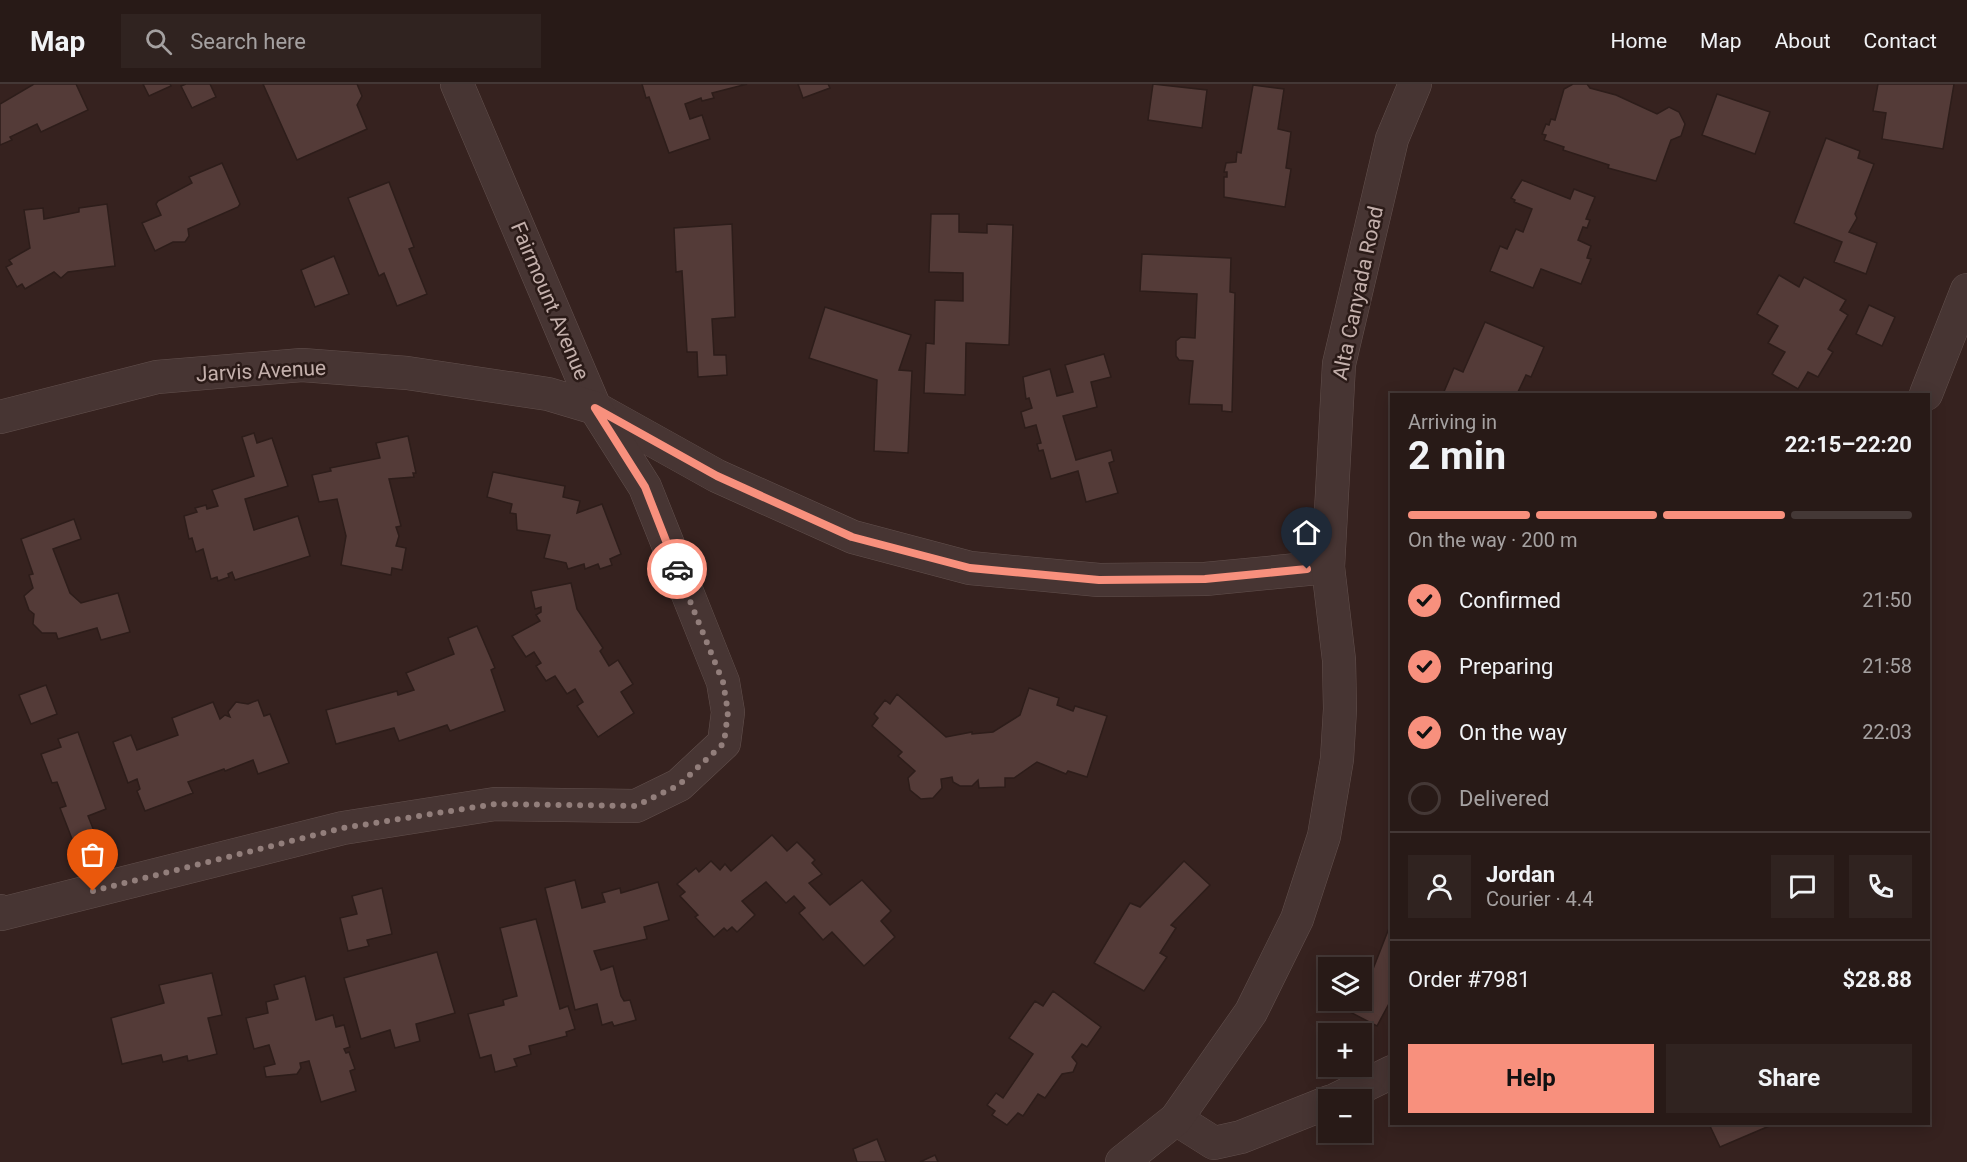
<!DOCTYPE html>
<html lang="en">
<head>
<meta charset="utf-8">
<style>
  :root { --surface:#281a17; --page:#302320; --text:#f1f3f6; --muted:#a5a1a1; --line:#443836; --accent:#f8907d }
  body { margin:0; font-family:Roboto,sans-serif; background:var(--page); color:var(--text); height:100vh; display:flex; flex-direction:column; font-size:22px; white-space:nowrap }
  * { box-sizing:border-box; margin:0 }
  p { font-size:20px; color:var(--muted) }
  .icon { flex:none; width:33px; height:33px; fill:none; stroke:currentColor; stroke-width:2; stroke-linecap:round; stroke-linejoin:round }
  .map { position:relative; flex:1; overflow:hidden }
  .sheet { position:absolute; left:1390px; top:309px; width:540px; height:732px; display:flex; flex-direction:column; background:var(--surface); border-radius:0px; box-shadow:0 3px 15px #0003,0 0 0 2px var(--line) }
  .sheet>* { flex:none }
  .controls { position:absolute; left:1318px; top:873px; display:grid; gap:12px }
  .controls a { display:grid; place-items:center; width:54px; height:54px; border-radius:0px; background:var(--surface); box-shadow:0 3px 15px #0003,0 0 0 2px var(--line); font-size:30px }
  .pin { position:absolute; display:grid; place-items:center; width:51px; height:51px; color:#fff; margin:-62px -26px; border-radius:50% 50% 50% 0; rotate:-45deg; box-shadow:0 0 6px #0007 }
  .pin .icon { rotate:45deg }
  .courier { position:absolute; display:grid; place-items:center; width:60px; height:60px; margin:-30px; border:4px solid #f8907d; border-radius:50%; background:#fff; color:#222; box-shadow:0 2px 8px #0007 }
  .headline em { font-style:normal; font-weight:700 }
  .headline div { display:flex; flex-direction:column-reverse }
  .headline { display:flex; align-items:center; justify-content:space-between; height:102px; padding:0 18px }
  h1 { font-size:39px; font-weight:700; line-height:45px }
  .bar { display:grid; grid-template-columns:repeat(4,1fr); gap:9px 6px; align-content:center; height:72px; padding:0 18px }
  .bar i { height:8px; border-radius:4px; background:var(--line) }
  .bar .selected { background:var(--accent) }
  .bar p { grid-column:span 4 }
  .line { display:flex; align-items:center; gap:15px; padding:0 18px; border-top:2px solid var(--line) }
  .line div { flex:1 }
  .round { display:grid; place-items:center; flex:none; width:63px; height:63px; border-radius:0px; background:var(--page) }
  ol { padding:0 18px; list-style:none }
  li { display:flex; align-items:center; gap:18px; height:66px }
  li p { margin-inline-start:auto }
  li .icon { padding:6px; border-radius:50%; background:var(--accent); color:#111; stroke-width:4 }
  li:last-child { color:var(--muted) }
  li i { width:33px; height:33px; border:3px solid var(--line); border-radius:50% }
  .cta { display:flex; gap:12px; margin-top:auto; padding:12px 18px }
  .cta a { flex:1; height:69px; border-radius:0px; background:var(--accent); color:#111; font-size:24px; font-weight:700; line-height:69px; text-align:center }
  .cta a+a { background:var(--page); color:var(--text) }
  header { display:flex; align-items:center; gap:36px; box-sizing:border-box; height:84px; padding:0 30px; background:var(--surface); border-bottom:2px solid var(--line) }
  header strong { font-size:28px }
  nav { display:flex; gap:33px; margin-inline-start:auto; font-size:21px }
  .search { width:420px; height:54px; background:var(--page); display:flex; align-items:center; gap:15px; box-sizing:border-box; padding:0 21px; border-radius:0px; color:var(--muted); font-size:22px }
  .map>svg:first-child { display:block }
  .building { fill:#543b38; stroke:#2d1d1a; stroke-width:1.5 }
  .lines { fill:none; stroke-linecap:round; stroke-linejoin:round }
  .minor-casing { stroke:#62504d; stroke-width:34 }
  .minor { stroke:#473533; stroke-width:33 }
  .done { stroke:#927e7b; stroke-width:6; stroke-dasharray:0 10.8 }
  .route { stroke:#f8907d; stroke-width:8 }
  .labels { text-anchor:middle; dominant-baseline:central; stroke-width:5; stroke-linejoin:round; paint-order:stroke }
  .street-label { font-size:21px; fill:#c4b0ac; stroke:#2b1b18 }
</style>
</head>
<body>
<header>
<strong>Map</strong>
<div class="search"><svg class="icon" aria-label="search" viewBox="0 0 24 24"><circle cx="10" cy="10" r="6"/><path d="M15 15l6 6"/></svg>Search here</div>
<nav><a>Home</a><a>Map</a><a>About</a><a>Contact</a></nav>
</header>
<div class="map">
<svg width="1967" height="1078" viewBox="0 0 1967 1078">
  <rect width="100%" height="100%" fill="#36221f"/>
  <g class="building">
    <path d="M34 0H76L88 26 41 48 37 40 10 53 12 56 0 61V20Z"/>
    <path d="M143 0H170L171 2 149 12Z"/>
    <path d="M186 0H210L216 13 192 24 181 2Z"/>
    <path d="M263 0H357L362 12 357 21 367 45 297 76Z"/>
    <path d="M642 0H747L712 9 714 14 702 17 701 14 685 20 690 35 702 31 710 55 669 69 649 13 646 14Z"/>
    <path d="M798 0H828L830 4 803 14Z"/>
    <path d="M1153 0 1207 6 1202 44 1148 36Z"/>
    <path d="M1587 0 1590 4 1616 11 1657 30 1669 23 1679 28 1685 40 1681 52 1671 56 1656 97 1608 84 1609 81 1563 66 1564 63 1544 56 1546 51 1542 50 1546 40 1549 41 1551 35 1555 36 1564 5 1573 0Z"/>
    <path d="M1878 0H1954L1943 65 1882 55 1886 29 1873 27Z"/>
    <path d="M1253 1 1284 5 1278 45 1291 48 1286 84 1291 85 1285 123 1224 113V93H1227V88H1224L1226 79 1236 78 1237 68 1241 69Z"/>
    <path d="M1717 10 1770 28 1755 70 1702 51Z"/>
    <path d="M1826 54 1860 67 1858 74 1874 80 1855 130 1857 134 1849 148 1877 159 1866 190 1834 178 1842 158 1794 139Z"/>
    <path d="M222 79 240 120 238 123 188 145 189 152 185 158H173L155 167 142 139 161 131 156 120 158 117 192 99 189 93Z"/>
    <path d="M1522 96 1570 115 1574 105 1595 113 1586 135 1590 136 1587 144 1583 143 1578 156 1591 162 1587 174 1591 175 1581 200 1541 185 1533 204 1490 187 1500 162 1507 165 1516 145 1523 148 1532 125 1514 118 1515 116 1511 114Z"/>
    <path d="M389 98 414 163 409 165 427 210 397 222 384 189 379 192 348 114Z"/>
    <path d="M107 120 115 182 68 188 61 194 54 188 25 205 22 200 17 203 6 183 12 180 9 176 30 164 24 126 43 124 44 135 79 128V124Z"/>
    <path d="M931 130H959V148L987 149V140L1013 141 1009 261 966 259 965 311 924 309 926 259 934 260 935 216 963 217V189L929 188Z"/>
    <path d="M732 140 735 233 712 235 714 271H726L727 291 698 293 697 268H687L682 187 676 188 674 144Z"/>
    <path d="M1142 170 1231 174 1230 208 1235 209 1232 328 1222 327V321L1189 320 1193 277 1179 276 1176 272V257L1181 253 1195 254 1197 210 1140 207Z"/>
    <path d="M334 172 349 210 315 223 301 186Z"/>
    <path d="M1779 191 1799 203 1804 193 1846 216 1840 226 1848 231 1828 265 1833 268 1818 293 1808 288 1798 305 1772 290 1785 268 1768 259 1778 242 1757 230Z"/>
    <path d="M1869 221 1895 233 1882 262 1856 250Z"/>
    <path d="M825 223 911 251 899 286 912 287 908 369 874 367 877 296 809 274Z"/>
    <path d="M1485 238 1544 263 1531 293 1526 291 1517 310H1443L1454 284 1463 288Z"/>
    <path d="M1104 270 1111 293 1091 298 1097 323 1063 332 1076 376 1111 366 1114 377 1109 379 1118 409 1086 418 1078 387 1051 395 1043 366 1039 367 1037 360 1041 359 1036 341 1025 344 1021 328 1032 324 1029 314 1026 315 1023 293 1050 285 1057 312 1073 308 1065 281Z"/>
    <path d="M254 349 257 359 272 354 288 402 245 415 254 446 298 432 310 472 235 496 232 488 228 490 229 493 218 497 217 493 211 495 203 465 196 468 192 454 189 455 184 432 197 428 195 424 206 421 207 425 218 422 212 406 254 392 242 353Z"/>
    <path d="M408 352 416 389H413L414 393 389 395 401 442 396 443 399 452 396 462 406 464 402 486 392 484 391 491 341 481 346 452 337 415 319 418 312 391 331 387 330 384 380 374 376 359Z"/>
    <path d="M493 388 565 402 563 413 580 417 577 429 602 420 621 470 610 475 612 481 600 485 598 480 585 485 584 480 568 485 566 479 544 474 550 451 517 446 516 430 510 429 512 420 487 413Z"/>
    <path d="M74 435 81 455 53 465 70 509 81 519 118 509 130 548 101 556 97 544 58 555 56 549H42L33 540 34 530 29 526 24 512 33 504 29 491 33 490 21 455Z"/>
    <path d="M571 499 577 525 603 564 600 567 609 582 618 576 633 600 621 608 634 629 598 653 577 622 583 618 575 605 567 610 555 592 546 597 536 582 541 579 534 568 526 573 512 552 540 537 536 531 541 528V523L535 525 531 507Z"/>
    <path d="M477 542 495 584 491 586 505 627 450 647 447 641 399 657 394 644 336 660 326 626 397 607 398 611 414 606 406 589 454 570 448 554Z"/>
    <path d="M46 601 57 630 31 640 19 611Z"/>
    <path d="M1029 604 1059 614 1057 621 1073 627 1075 622 1107 632 1087 693 1068 687 1066 690 1037 678 1014 694H1005V703L979 704 978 696 972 702H960L953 698 952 693 941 695 942 704 933 714 921 715 910 706 908 694 915 687 898 672 902 668 872 642 878 634 874 630 885 616 890 620 897 610 946 653 972 648V650L993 648 1020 631Z"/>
    <path d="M258 616 264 632 270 630 289 679 258 690 253 676 225 687 224 685 188 698 193 709 145 727 137 707 140 705 137 695 128 699 113 658 131 651 137 666 178 651 172 634 213 618 220 635 225 631 230 633 228 628 236 618 248 620Z"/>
    <path d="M78 648 106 725 88 732 96 752 74 760 60 724 66 722 57 698 52 699 41 670 61 663 58 655Z"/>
    <path d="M772 751 787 767 797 758 815 776 812 779 822 790 809 799 830 821 862 796 891 827 881 837 895 853 864 882 832 848 823 856 799 829 805 824 794 812 786 819 766 798 742 817 755 831 737 848 732 843 727 847 724 844 714 853 695 833 698 831 680 812 685 808 677 800 696 784 699 788 711 777 720 786 725 780 731 787Z"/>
    <path d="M1184 777 1210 801 1171 841 1176 844 1160 869 1167 873 1144 907 1094 879 1130 819 1140 823Z"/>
    <path d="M575 796 582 824 605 818 602 809 620 804 621 809 658 798 669 836 644 843 647 855 594 867 601 886 613 882 621 912 624 917 630 916 636 936 614 942 612 938 602 941 597 920 575 926 545 804Z"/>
    <path d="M382 804 392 850 367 856 369 862 348 867 340 834 357 830 352 812Z"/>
    <path d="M536 835 560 925 568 922 575 945 566 948 567 952 529 962 531 970 514 975 517 982 495 988 491 971 480 974 468 930 504 921 503 916 517 912 500 844Z"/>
    <path d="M1391 839 1392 914 1377 942 1348 927 1354 916H1362V901L1368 889 1371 890Z"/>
    <path d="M437 868 455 929 416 940 420 957 395 964 390 946 361 955 344 894Z"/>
    <path d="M212 889 222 931 208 934 217 970 188 977 187 972 163 978 161 971 122 980 111 934 164 919 159 901Z"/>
    <path d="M305 892 316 936 333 931 336 943 344 941 350 963 344 965 346 969 349 968 355 985 350 987 356 1007 321 1018 309 977 300 979 301 984 297 990 266 993 264 983 275 980 269 961 254 965 246 934 268 929 266 918 278 915 274 901Z"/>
    <path d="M1053 907 1101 943 1087 963 1082 960 1072 973 1077 979 1073 988 1062 990 1045 1014 1038 1010 1023 1032 1018 1029 1007 1041 992 1031 995 1027 987 1021 996 1009 1003 1014 1033 970 1009 954 1035 917 1043 922Z"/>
    <path d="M1709 1040H1774L1720 1063Z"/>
    <path d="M877 1055 886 1078H857L853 1065Z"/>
    <path d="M935 1071 938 1078H920Z"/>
  </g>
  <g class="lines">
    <defs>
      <g id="minor">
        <path d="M457 0 595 324 717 392 853 453 970 484 1099 496 1205 495 1328 483"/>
        <path d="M1926 310 1967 206"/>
        <path d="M0 333 157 293 302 281 407 289 548 310 595 324 645 403 723 598 728 628 724 659 679 701 636 722 495 720 343 744 1 830 0 827"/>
        <path d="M1335 1016 1392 988"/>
        <path d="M1176 1035 1214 1059 1241 1053 1329 1018"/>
        <path d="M1122 1078 1176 1035 1251 928 1297 835 1324 752 1337 675 1340 625 1339 576 1328 483 1339 280 1392 55 1415 0"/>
      </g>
    </defs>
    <use href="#minor" class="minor-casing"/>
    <use href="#minor" class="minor"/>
  </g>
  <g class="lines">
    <path class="done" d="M93 807 343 744 495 720 636 722 679 701 724 659 728 628 723 598 677 485"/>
    <path class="route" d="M677 485 645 403 595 324 717 392 852 453 970 484 1099 496 1205 495 1307 485"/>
  </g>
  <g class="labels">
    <g class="street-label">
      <text transform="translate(1358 209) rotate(-78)">Alta Canyada Road</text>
      <text transform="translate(550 217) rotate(67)">Fairmount Avenue</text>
      <text transform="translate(261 287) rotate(-3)">Jarvis Avenue</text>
    </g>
  </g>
</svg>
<div class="controls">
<a><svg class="icon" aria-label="layers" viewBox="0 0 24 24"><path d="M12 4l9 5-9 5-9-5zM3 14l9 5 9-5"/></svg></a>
<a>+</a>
<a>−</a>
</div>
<div class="pin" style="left:93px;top:807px;background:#ea580c"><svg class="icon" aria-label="bag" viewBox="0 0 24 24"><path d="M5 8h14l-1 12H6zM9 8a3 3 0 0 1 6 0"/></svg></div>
<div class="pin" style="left:1307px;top:485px;background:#1f2937"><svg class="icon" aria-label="home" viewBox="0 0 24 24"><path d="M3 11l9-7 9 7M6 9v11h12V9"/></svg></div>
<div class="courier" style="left:677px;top:485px"><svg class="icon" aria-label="car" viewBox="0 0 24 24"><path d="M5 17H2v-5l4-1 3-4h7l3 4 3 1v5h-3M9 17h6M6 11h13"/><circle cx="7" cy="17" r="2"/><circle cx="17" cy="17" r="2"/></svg></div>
<section class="sheet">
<div class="headline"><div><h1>2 min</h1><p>Arriving in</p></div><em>22:15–22:20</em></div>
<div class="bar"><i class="selected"></i><i class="selected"></i><i class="selected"></i><i></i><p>On the way · 200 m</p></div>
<ol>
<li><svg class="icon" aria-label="check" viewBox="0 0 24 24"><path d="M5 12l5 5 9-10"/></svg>Confirmed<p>21:50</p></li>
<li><svg class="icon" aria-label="check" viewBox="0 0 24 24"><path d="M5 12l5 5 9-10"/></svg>Preparing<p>21:58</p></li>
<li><svg class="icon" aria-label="check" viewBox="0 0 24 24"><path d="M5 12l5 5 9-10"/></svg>On the way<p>22:03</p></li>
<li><i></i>Delivered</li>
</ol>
<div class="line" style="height:108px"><a class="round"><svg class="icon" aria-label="person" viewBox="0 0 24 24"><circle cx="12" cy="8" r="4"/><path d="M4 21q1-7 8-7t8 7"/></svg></a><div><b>Jordan</b><p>Courier · 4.4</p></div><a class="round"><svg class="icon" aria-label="chat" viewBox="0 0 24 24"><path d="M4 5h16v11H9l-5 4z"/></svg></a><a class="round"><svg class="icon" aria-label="phone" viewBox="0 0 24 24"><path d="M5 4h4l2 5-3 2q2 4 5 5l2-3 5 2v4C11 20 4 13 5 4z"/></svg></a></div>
<div class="line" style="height:78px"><div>Order #7981</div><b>$28.88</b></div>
<div class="cta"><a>Help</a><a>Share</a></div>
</section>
</div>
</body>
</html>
